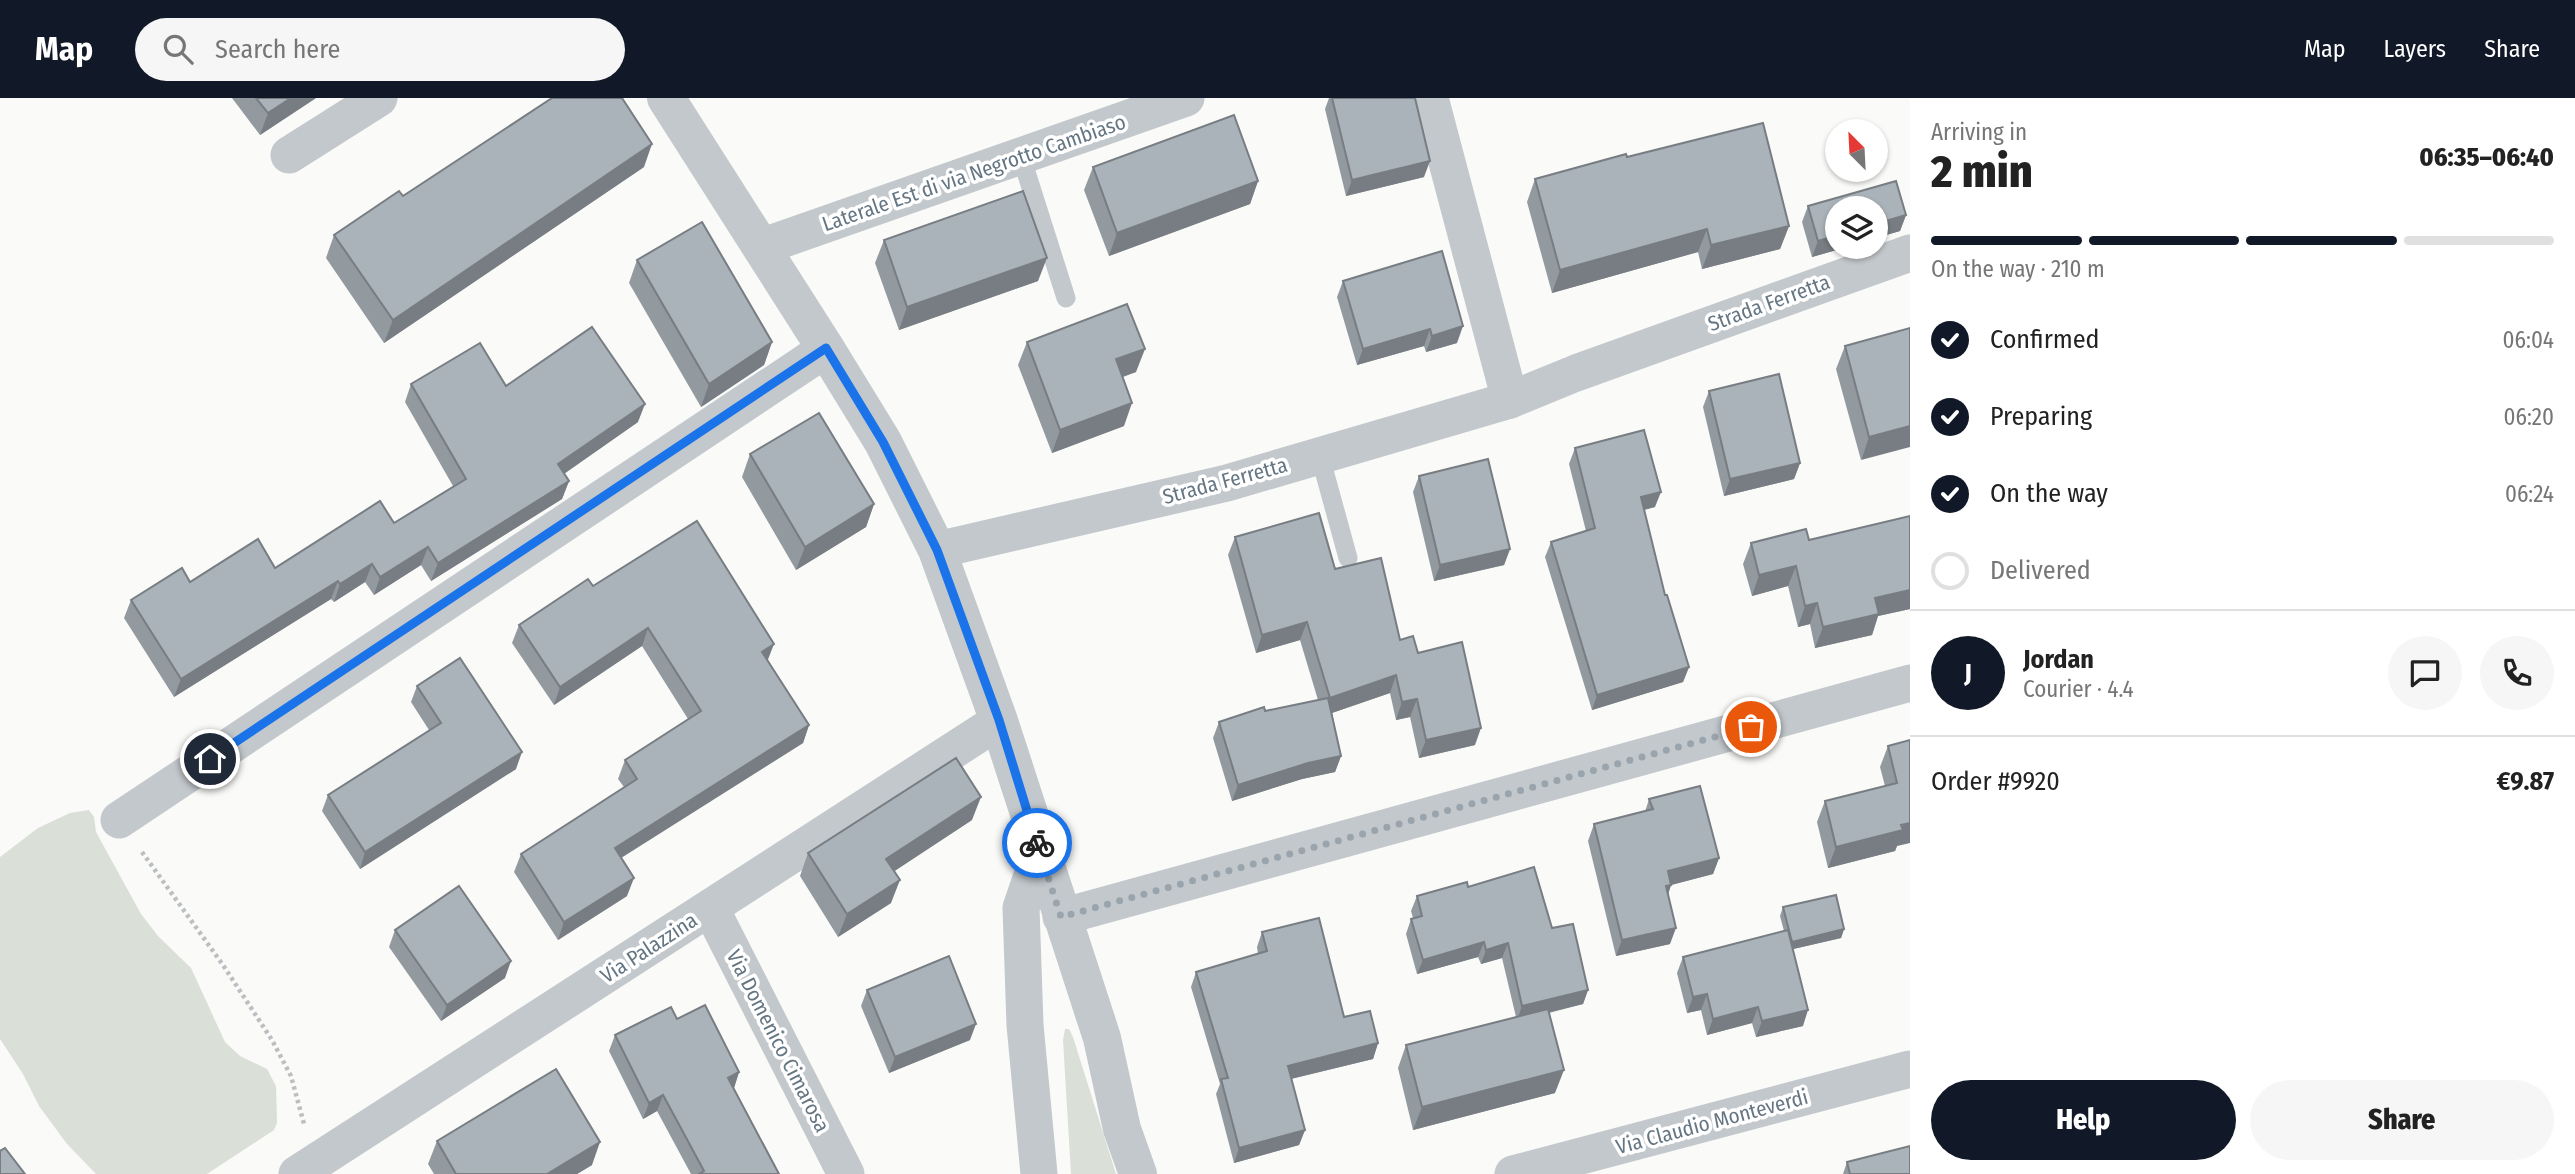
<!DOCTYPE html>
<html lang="en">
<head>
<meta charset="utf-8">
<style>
  :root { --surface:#fff; --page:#f6f6f6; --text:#222; --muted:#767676; --line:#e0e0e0; --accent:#111827 }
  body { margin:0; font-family:"Fira Sans Condensed",sans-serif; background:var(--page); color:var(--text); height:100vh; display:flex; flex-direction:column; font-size:26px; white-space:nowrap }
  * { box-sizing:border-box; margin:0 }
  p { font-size:23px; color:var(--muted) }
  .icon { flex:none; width:38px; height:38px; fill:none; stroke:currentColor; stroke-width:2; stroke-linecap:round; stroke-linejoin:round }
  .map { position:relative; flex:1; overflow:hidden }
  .details { display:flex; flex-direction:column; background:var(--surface); width:665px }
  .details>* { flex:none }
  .needle { width:46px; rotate:336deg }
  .controls { position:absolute; left:1825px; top:21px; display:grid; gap:14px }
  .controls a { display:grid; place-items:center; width:63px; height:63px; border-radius:50%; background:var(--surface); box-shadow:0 2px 5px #0004; font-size:35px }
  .pin { position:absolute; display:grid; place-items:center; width:60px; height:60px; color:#fff; margin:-30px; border:4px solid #fff; border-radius:50%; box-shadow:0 2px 7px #0007 }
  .courier { position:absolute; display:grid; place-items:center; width:70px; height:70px; margin:-35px; border:5px solid #1a73e8; border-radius:50%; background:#fff; color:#222; box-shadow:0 2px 9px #0007 }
  .overview em { font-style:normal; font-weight:800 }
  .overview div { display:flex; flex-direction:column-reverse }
  .overview { display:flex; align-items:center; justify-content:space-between; height:119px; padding:0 21px }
  h1 { font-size:46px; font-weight:800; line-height:52px }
  .bar { display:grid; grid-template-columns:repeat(4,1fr); gap:10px 7px; align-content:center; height:84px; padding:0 21px }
  .bar i { height:9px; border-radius:5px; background:var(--line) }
  .bar .current { background:var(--accent) }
  .bar p { grid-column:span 4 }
  .line { display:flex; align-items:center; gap:18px; padding:0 21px; border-top:2px solid var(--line) }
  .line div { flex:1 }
  .round { display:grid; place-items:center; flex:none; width:74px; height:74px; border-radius:37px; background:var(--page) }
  ol { padding:0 21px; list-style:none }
  li { display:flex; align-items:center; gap:21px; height:77px }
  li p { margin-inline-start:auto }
  li .icon { padding:7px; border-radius:50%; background:var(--accent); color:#fff; stroke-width:4 }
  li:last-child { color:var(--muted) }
  li i { width:38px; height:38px; border:4px solid var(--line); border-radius:50% }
  .action { display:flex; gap:14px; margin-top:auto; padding:14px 21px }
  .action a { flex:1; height:80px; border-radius:42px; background:var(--accent); color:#fff; font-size:28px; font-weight:800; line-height:80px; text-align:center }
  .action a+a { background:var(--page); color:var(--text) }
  header { display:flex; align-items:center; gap:42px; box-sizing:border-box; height:98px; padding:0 35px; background:var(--accent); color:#fff }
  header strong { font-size:33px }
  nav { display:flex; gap:38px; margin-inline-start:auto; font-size:24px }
  .search { width:490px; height:63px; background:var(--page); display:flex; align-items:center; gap:18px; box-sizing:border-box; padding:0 24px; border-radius:38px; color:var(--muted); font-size:26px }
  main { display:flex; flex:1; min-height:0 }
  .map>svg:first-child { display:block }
  .green { fill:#dadfd7 }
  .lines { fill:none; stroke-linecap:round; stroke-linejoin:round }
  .path { stroke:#bbbfc2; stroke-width:4.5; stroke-dasharray:3.5 3.5; stroke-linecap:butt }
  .service { stroke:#c3c8cc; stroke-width:19 }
  .minor { stroke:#c3c8cc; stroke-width:37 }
  .tertiary { stroke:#c3c8cc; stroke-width:38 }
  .wall { fill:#929a9f }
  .shaded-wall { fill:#777d82 }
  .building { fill:#aab3b9; stroke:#777d82; stroke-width:2 }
  .done { stroke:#99a4ac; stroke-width:7; stroke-dasharray:0 12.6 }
  .route { stroke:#1a73e8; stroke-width:9 }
  .labels { text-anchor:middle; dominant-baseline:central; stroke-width:7; stroke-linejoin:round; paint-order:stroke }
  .street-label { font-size:21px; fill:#657683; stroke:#fff }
</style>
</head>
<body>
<header>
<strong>Map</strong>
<div class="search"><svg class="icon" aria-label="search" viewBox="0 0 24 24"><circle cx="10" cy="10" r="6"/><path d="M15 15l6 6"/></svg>Search here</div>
<nav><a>Map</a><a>Layers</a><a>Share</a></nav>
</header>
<main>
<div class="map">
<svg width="1910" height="1076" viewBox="0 0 1910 1076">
  <rect width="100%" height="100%" fill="#fafaf8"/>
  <g class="green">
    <path d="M89 712 94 719 96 734 141 816 158 838 191 870 225 944 240 958 267 971 276 988 277 1025 274 1032 207 1076H96L67 1046 39 1008 23 976 0 941V759L38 730 70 715Z"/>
    <path d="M1065 931H1069L1073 939 1116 1076H1071L1063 942Z"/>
  </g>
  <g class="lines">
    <path class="path" d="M142 754 223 867 272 942 291 978 304 1026"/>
    <g class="service">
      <path d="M1021 58 1066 200"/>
      <path d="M1320 358 1348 460"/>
    </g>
    <g class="minor">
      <path d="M1430 0 1510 302"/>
      <path d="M289 57 379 0"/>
      <path d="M761 149 1186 0"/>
      <path d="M937 452 1227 385 1510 302 1576 275 1910 155"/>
      <path d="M119 722 826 251"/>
      <path d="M711 811 846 1076"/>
      <path d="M1061 819 1910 585"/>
      <path d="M297 1076 999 623"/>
      <path d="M1039 1076 1025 927 1021 810 1040 754"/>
      <path d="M1513 1076 1910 971"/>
    </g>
    <path class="tertiary" d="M666 0 826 251 883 344 937 452 999 623 1102 940 1122 1031 1138 1076"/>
  </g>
  <g class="wall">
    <path d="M232 0H316L260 37Z"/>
    <path d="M1329 0H1332L1424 79 1346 98 1325 11Z"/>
    <path d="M1627 59 1789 128 1780 151 1702 171 1698 154 1552 195 1527 104 1535 81Z"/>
    <path d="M644 69 384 245 326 160 334 137 403 98Z"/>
    <path d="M1093 69 1258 83 1250 106 1109 158 1084 92Z"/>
    <path d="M1896 83 1906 117 1900 133 1876 140V110H1838V149H1847L1812 159 1802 124 1808 108Z"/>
    <path d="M884 142 1038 183 899 232 875 165Z"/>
    <path d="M637 162 772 244 764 267 701 309 629 185Z"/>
    <path d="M1343 183 1457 245 1426 254 1424 248 1357 267 1337 199Z"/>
    <path d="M1910 230 1861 362 1836 271 1845 248Z"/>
    <path d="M1027 244 1136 274 1123 279 1124 328 1052 355 1018 267Z"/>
    <path d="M411 286 506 288 638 324 564 376 569 383 562 401 431 483 421 467 374 497 365 484 334 504 331 501 174 599 124 520 131 502 190 484 275 470 394 425 453 388 405 304Z"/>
    <path d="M1709 293 1800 365 1794 381 1724 398 1703 309Z"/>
    <path d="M1575 350 1655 409 1644 412 1665 497 1689 569 1683 584 1592 612 1545 459 1551 444 1586 433 1569 366Z"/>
    <path d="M750 356 874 406 866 429 796 472 742 379Z"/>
    <path d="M1419 378 1510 451 1504 467 1434 483 1413 394Z"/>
    <path d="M1910 418V511L1878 518 1872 537 1815 550 1810 526 1798 529 1788 488 1752 498 1743 466 1751 445 1809 442Z"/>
    <path d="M1235 439 1335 471 1400 542 1418 555 1475 647 1419 660 1410 619 1396 622 1390 595 1332 615 1341 658 1335 674 1302 681 1232 703 1213 640 1219 624 1265 613 1318 602 1300 542 1256 555 1228 457Z"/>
    <path d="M593 488 768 562 809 627 803 645 621 760 627 798 558 842 514 774 521 756 624 689 618 681 625 662 688 621 642 548 554 607 512 545 519 527Z"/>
    <path d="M417 588 516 671 360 771 322 713 328 697 429 632 411 604Z"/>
    <path d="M1910 642 1897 748 1895 753 1828 770 1817 724 1825 703 1885 688 1880 669 1888 648Z"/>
    <path d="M1649 701 1719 760 1713 776 1671 787 1668 796 1670 846 1616 858 1588 743 1594 726 1645 714Z"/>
    <path d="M972 722 894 773 891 805 838 839 800 778 808 755Z"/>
    <path d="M1468 789 1552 830 1588 892 1583 906 1549 915 1555 995 1413 1032 1398 970 1406 947 1516 919 1502 860 1481 866 1478 859 1417 876 1406 836 1411 821 1413 820 1411 813 1417 798Z"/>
    <path d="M1783 809 1844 831 1841 840 1793 851 1803 928 1756 939 1752 925 1707 937 1701 912 1687 915 1677 875 1683 859 1784 833 1780 818Z"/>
    <path d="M395 832 505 880 441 923 389 849Z"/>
    <path d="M1262 834 1344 919 1378 945 1373 961 1291 981 1305 1032 1299 1047 1234 1065 1216 996 1220 986 1191 889 1196 874 1258 856 1257 849Z"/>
    <path d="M867 892 970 942 889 975 861 908Z"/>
    <path d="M677 921 739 974 734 990 779 1076H691L657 1013 643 1021 609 953 615 937Z"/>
    <path d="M437 1043 592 1067 577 1076H434L428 1066Z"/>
    <path d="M1847 1064 1910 1076H1843Z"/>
  </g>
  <g class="shaded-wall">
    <path d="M291 0H316L260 37 268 15Z"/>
    <path d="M652 46 644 69 384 245 393 222Z"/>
    <path d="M1430 63 1424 79 1346 98 1352 82Z"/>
    <path d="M1258 83 1250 106 1109 158 1117 135Z"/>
    <path d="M1906 117 1900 133 1876 140V126Z"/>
    <path d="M1789 128 1780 151 1702 171 1711 147Z"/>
    <path d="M1707 131 1698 154 1552 195 1560 172Z"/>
    <path d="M1838 137V149H1847L1812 159 1818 143Z"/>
    <path d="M1047 160 1038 183 899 232 907 209Z"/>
    <path d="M1463 228 1457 245 1426 254 1432 238Z"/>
    <path d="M1430 231 1424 248 1357 267 1363 251Z"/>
    <path d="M772 244 764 267 701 309 709 286Z"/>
    <path d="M1145 251 1136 274 1107 284 1116 261Z"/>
    <path d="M1132 305 1124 328 1052 355 1060 332Z"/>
    <path d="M645 306 638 324 552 384 558 366Z"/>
    <path d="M1910 328V349L1861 362 1869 339Z"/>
    <path d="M1800 365 1794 381 1724 398 1730 381Z"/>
    <path d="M569 383 562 401 431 483 438 465Z"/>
    <path d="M1661 394 1655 409 1635 414 1641 399Z"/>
    <path d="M874 406 866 429 796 472 805 449Z"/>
    <path d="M428 449 421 467 374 497 380 479Z"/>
    <path d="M1510 451 1504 467 1434 483 1440 467Z"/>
    <path d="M372 466 365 484 334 504 340 486Z"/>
    <path d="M1796 468 1788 488 1752 498 1759 477Z"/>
    <path d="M338 483 331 501 174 599 181 581Z"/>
    <path d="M1910 492V511L1878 518 1872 537 1815 550 1823 529 1875 500Z"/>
    <path d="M1817 505 1810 526 1798 529 1805 508Z"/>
    <path d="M1307 524 1300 542 1256 555 1262 537Z"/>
    <path d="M648 530 642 548 554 607 560 589Z"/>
    <path d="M774 546 767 564 762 554Z"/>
    <path d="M1689 569 1683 584 1592 612 1597 597Z"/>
    <path d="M1396 577 1390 595 1323 618 1330 600Z"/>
    <path d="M1417 601 1410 619 1396 622 1402 604Z"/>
    <path d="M809 627 803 645 608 768 615 750Z"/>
    <path d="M1481 630 1475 647 1419 660 1426 642Z"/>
    <path d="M522 654 516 671 360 771 365 754Z"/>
    <path d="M1341 658 1335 674 1302 681 1232 703 1238 687 1308 665Z"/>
    <path d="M981 699 972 722 878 784 886 761Z"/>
    <path d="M1910 725V745L1897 748 1895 753 1828 770 1836 749Z"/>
    <path d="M1719 760 1713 776 1671 787 1666 803 1668 773Z"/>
    <path d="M634 780 627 798 558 842 564 824Z"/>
    <path d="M900 782 891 805 838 839 847 816Z"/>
    <path d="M1676 830 1670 846 1616 858 1622 842Z"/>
    <path d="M1844 831 1841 840 1789 852 1792 844Z"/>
    <path d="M1484 844 1478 859 1417 876 1423 862Z"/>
    <path d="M1508 845 1502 860 1481 866 1486 852Z"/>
    <path d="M511 863 505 880 441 923 447 907Z"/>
    <path d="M1588 892 1583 906 1517 922 1522 908Z"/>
    <path d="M1707 896 1701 912 1687 915 1693 899Z"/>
    <path d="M1758 909 1752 925 1707 937 1713 921Z"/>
    <path d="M1808 912 1803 928 1756 939 1762 923Z"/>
    <path d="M976 926 970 942 889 975 895 959Z"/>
    <path d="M1378 945 1373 961 1282 983 1288 968Z"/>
    <path d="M1564 972 1555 995 1413 1032 1422 1009Z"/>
    <path d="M739 974 734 990 728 980Z"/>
    <path d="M663 997 657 1013 643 1021 649 1005Z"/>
    <path d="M1305 1032 1299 1047 1234 1065 1239 1050Z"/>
    <path d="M600 1044 592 1067 577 1076H547Z"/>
  </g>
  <g class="building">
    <path d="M256 0H291L268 15Z"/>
    <path d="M552 0H622L652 46 393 222 334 137 399 93 403 98Z"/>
    <path d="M1332 0H1415L1430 63 1352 82Z"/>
    <path d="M1234 17 1258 83 1117 135 1093 69Z"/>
    <path d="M1763 25 1789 128 1711 147 1707 131 1560 172 1535 81 1626 56 1627 59Z"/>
    <path d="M1896 83 1906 117 1876 126V110H1838V137L1818 143 1808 108Z"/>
    <path d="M1023 93 1047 160 907 209 884 142Z"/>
    <path d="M702 124 772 244 709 286 637 162Z"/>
    <path d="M1442 153 1463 228 1432 238 1430 231 1363 251 1343 183Z"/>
    <path d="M1127 206 1145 251 1116 261 1132 305 1060 332 1027 244Z"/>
    <path d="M592 229 645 306 558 366 569 383 438 465 428 449 380 479 372 466 340 486 338 483 181 581 131 502 182 470 190 484 258 441 275 470 380 403 394 425 466 381 411 286 480 245 506 288Z"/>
    <path d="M1910 230V328L1869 339 1845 248Z"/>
    <path d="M1779 276 1800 365 1730 381 1709 293Z"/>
    <path d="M819 315 874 406 805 449 750 356Z"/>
    <path d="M1644 332 1661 394 1641 399 1665 497H1667L1689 569 1597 597 1551 444 1595 430 1575 350Z"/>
    <path d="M1488 361 1510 451 1440 467 1419 378Z"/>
    <path d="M1319 415 1335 471 1381 460 1400 542 1413 538 1418 555 1462 544 1481 630 1426 642 1417 601 1402 604 1396 577 1330 600 1307 524 1262 537 1235 439Z"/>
    <path d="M1910 418V492L1875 500 1879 516 1823 529 1817 505 1805 508 1796 468 1759 477 1751 445 1806 431 1809 442Z"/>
    <path d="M697 423 774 546 762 554 809 627 615 750 634 780 564 824 521 756 637 681 625 662 701 613 648 530 560 589 519 527 588 481 593 488Z"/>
    <path d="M460 560 522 654 365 754 328 697 441 625 417 588Z"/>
    <path d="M1328 600 1341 658 1308 665 1238 687 1219 624 1264 609 1265 613Z"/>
    <path d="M1910 642V725L1901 727 1903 732 1836 749 1825 703 1897 685 1888 648Z"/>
    <path d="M956 660 981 699 886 761 900 782 847 816 808 755Z"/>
    <path d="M1700 688 1719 760 1668 773 1671 787 1666 788 1676 830 1622 842 1594 726 1653 711 1649 701Z"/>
    <path d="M1534 769 1552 830 1573 826 1588 892 1522 908 1508 845 1486 852 1484 844 1423 862 1411 821 1422 818 1417 798 1467 784 1468 789Z"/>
    <path d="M459 788 511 863 447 907 395 832Z"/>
    <path d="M1836 797 1844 831 1792 844 1783 809Z"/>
    <path d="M1319 820 1344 919 1370 913 1378 945 1288 968 1305 1032 1239 1050 1221 981 1228 980 1196 874 1267 853 1262 834Z"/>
    <path d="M1788 832 1808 912 1762 923 1758 909 1713 921 1707 896 1693 899 1683 859Z"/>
    <path d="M949 858 976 926 895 959 867 892Z"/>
    <path d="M705 907 739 974 728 980 779 1076H699L704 1073 663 997 649 1005 615 937 671 909 677 921Z"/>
    <path d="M1548 911 1564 972 1422 1009 1406 947Z"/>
    <path d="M556 971 600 1044 547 1076H456L437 1043Z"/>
    <path d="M1910 1048V1076H1850L1847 1064Z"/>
    <path d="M5 1050 25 1076H0V1053Z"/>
  </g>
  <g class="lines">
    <path class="done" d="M1037 745 1061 819 1751 629"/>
    <path class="route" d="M210 661 826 250 883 344 937 452 999 622 1037 745"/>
  </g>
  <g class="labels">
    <g class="street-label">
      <text transform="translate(974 75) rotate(-19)">Laterale Est di via Negrotto Cambiaso</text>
      <text transform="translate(1769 205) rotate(-20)">Strada Ferretta</text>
      <text transform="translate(1225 383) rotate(-15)">Strada Ferretta</text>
      <text transform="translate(649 850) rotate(-33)">Via Palazzina</text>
      <text transform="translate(778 943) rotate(63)">Via Domenico Cimarosa</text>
      <text transform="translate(1712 1024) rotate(-15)">Via Claudio Monteverdi</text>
    </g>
  </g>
</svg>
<div class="controls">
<a><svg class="needle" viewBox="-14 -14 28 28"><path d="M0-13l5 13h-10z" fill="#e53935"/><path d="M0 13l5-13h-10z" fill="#767676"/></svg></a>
<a><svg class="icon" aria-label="layers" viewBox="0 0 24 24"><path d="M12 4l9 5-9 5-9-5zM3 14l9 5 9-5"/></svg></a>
</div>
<div class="pin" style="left:1751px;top:629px;background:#ea580c"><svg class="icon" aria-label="bag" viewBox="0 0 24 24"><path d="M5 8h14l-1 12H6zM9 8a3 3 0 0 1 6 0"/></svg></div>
<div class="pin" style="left:210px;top:661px;background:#1f2937"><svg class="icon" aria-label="home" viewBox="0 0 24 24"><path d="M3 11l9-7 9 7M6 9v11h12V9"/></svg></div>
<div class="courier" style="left:1037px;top:745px"><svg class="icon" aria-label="bike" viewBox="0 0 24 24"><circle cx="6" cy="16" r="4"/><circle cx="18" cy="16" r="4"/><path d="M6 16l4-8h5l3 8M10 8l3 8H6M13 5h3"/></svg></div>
</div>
<section class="details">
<div class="overview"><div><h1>2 min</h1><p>Arriving in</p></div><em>06:35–06:40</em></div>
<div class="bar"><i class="current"></i><i class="current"></i><i class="current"></i><i></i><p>On the way · 210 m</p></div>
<ol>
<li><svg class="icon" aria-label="check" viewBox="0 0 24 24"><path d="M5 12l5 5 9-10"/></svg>Confirmed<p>06:04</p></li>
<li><svg class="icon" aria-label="check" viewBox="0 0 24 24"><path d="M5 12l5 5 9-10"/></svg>Preparing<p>06:20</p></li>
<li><svg class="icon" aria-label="check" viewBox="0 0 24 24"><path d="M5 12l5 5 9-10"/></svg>On the way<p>06:24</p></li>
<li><i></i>Delivered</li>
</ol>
<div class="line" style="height:126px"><b class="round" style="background:var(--accent);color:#fff">J</b><div><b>Jordan</b><p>Courier · 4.4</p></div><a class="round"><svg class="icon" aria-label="chat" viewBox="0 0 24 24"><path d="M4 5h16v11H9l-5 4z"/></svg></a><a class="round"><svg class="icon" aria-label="phone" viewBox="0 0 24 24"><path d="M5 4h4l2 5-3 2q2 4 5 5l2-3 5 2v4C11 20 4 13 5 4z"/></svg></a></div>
<div class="line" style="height:91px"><div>Order #9920</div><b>€9.87</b></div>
<div class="action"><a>Help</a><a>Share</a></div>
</section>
</main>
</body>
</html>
